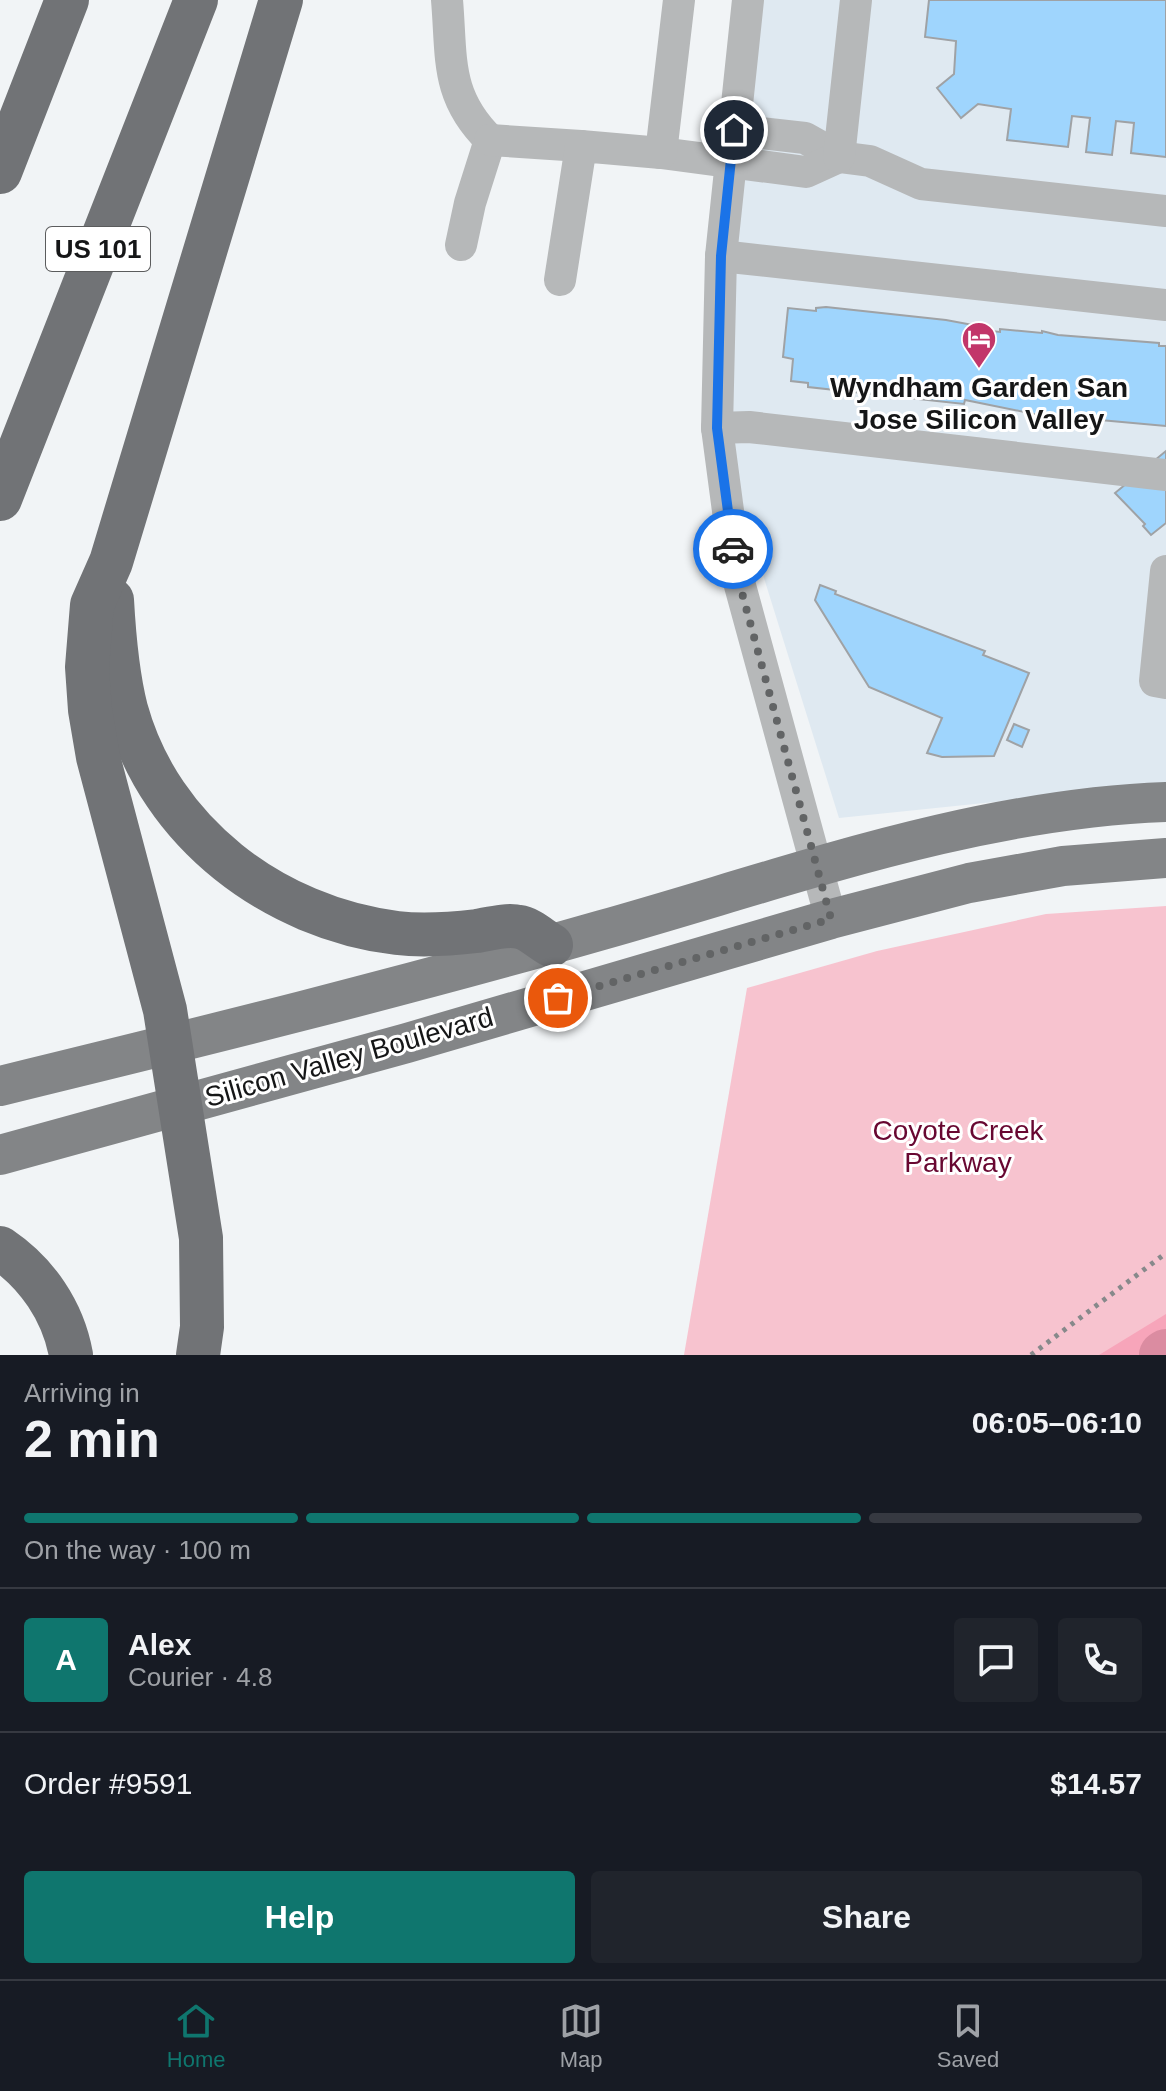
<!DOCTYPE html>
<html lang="en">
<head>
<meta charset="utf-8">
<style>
  :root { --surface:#171b24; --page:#20242c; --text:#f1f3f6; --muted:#9ea1a6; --line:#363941; --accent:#0f766e }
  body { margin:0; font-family:Helvetica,sans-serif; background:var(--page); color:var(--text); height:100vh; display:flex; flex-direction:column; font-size:30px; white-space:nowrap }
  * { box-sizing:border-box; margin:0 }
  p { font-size:26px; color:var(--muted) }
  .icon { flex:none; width:44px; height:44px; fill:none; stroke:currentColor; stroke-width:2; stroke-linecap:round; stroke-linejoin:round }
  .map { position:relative; height:1355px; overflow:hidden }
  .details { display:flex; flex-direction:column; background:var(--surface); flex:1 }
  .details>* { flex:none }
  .pin { position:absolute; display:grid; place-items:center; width:68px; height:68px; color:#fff; margin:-34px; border:4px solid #fff; border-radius:50%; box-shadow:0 2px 8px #0007 }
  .courier { position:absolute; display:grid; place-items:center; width:80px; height:80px; margin:-40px; border:6px solid #1a73e8; border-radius:50%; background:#fff; color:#222; box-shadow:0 2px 10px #0007 }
  .head em { font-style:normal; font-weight:600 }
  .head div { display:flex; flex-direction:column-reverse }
  .head { display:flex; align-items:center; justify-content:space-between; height:136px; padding:0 24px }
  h1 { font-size:52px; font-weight:600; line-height:60px }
  .bar { display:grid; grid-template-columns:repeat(4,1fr); gap:12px 8px; align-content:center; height:96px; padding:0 24px }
  .bar i { height:10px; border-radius:6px; background:var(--line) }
  .bar .selected { background:var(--accent) }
  .bar p { grid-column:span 4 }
  .line { display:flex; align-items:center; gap:20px; padding:0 24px; border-top:2px solid var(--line) }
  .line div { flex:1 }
  .round { display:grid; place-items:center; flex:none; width:84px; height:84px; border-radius:8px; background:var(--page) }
  .primary-button { display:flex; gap:16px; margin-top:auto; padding:16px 24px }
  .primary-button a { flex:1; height:92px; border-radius:8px; background:var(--accent); color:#fff; font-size:32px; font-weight:600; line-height:92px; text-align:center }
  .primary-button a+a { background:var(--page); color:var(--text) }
  .menu { display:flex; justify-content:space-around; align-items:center; height:112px; border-top:2px solid var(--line); background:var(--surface); font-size:22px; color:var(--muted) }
  .menu a { display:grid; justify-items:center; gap:4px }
  .menu .selected { color:var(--accent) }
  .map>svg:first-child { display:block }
  .built { fill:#dfe9f1 }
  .green { fill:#f7c3cf }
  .forest { fill:#f7a5ba }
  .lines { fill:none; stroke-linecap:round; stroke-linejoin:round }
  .river { stroke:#db8ca1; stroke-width:48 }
  .building { fill:#9fd5fd; stroke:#9fa2a5; stroke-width:2 }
  .path { stroke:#87898b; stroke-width:5; stroke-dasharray:4 6; stroke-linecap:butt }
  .minor { stroke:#b6b8b9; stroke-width:32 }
  .major { stroke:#838587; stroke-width:40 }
  .highway { stroke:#717376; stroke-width:44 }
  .done { stroke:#626465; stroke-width:8; stroke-dasharray:0 14.4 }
  .route { stroke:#1a73e8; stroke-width:10 }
  .labels { text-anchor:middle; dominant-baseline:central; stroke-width:6; stroke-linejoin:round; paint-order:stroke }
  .shield { fill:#fff; stroke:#5b5c5d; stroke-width:2 }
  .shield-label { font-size:26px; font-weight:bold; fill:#151617 }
  .poi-label { font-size:28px; font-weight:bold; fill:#151617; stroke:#fff }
  .street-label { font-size:28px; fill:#151617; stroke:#fff }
  .park-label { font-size:28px; fill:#680731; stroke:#fff }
</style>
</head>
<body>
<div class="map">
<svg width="1166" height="1355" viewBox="0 0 1166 1355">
  <rect width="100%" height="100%" fill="#f1f4f6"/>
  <path class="built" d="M748 0H1166V784L839 818 717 428Z"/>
  <path class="green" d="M1166 906V1355H684L747 988 877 951 1046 914Z"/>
  <path class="forest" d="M1166 1314V1355H1099Z"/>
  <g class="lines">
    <path class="river" d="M1163 1355 1166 1353"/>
  </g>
  <g class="building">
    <path d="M929 0H1166V157L1131 153 1134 123 1116 121 1112 155 1086 152 1090 118 1072 116 1068 147 1007 140 1011 109 978 104 961 118 937 88 954 74 956 41 925 37Z"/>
    <path d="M826 307 946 320 973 325 972 329 1000 332V329L1042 333V331L1058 335 1159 343V346H1166V426L1034 414 965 400 964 404 808 387V383L791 381 793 359 783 357 788 308 816 311V308Z"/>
    <path d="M1166 451V523L1151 535 1143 526 1145 524 1115 493Z"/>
    <path d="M820 585 836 591 835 594 985 651 983 655 1029 673 994 756 942 757 927 753 942 718 869 687 815 600Z"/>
    <path d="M1014 724 1029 730 1022 747 1007 740Z"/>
  </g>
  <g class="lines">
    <path class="path" d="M1031 1355 1166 1253"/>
    <g class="minor">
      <path d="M447 0C452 58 445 96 490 140L470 203 461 245"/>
      <path d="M748 0 721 256 717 428 736 571 831 919"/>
      <path d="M734 130 805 138 839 157 870 161 921 184 1166 211"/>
      <path d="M490 140 581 146"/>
      <path d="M661 153 806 172 839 157"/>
      <path d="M839 157 856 0"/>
      <path d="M721 256 1166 305"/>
      <path d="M560 280 581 146 661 153 679 0"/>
      <path d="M717 428 749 427 1166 475"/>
      <path d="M1166 571 1155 681 1166 683"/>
    </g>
    <g class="major">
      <path d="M0 1086C201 1037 403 987 602 930 787 878 972 809 1166 802"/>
      <path d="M0 1155 407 1043 831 919 969 883 1063 866 1166 858"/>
    </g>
    <g class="highway">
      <path d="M0 172 67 0"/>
      <path d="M0 499 196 0"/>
      <path d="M112 600C114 636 117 674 126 709 160 833 274 918 397 933 423 936 451 934 477 931 489 929 507 924 519 927 529 928 542 940 551 945"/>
      <path d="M0 1248C37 1273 63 1311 71 1355"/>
      <path d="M198 1355 202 1327 201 1238 165 1010 98 757 90 710 87 667 92 605 111 562 281 0"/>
    </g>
  </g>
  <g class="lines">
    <path class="done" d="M558 998 831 919 736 571 733 549"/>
    <path class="route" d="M733 549 717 428 721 256 734 130"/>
  </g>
  <defs>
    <symbol id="hotel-pin" viewBox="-11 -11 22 30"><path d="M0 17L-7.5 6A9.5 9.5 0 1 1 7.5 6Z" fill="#c2366a" stroke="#fff"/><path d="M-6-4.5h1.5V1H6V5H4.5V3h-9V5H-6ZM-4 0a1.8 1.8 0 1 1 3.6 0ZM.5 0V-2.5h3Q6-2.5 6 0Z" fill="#fff"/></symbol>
  </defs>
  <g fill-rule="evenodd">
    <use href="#hotel-pin" x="959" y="319" width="40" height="54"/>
  </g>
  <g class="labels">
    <rect class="shield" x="46" y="227" width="104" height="44" rx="6"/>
    <g class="shield-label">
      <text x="98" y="249">US 101</text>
    </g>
    <g class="poi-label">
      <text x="979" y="387">Wyndham Garden San<tspan x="979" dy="32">Jose Silicon Valley</tspan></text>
    </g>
    <g class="street-label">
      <text transform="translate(349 1057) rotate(-16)">Silicon Valley Boulevard</text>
    </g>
    <g class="park-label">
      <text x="958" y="1130">Coyote Creek<tspan x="958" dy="32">Parkway</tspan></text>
    </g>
  </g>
</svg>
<div class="pin" style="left:558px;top:998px;background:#ea580c"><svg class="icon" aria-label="bag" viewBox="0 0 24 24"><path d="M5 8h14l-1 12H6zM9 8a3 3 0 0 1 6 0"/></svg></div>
<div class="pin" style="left:734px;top:130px;background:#1f2937"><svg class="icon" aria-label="home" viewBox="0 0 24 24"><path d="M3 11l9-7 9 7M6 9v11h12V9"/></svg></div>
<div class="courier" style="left:733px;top:549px"><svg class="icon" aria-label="car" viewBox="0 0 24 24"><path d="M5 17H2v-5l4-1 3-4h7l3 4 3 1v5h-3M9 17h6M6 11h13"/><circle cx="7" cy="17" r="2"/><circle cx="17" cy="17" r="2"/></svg></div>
</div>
<section class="details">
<div class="head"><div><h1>2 min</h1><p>Arriving in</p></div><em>06:05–06:10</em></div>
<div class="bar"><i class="selected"></i><i class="selected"></i><i class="selected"></i><i></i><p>On the way · 100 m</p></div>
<div class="line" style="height:144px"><b class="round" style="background:var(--accent);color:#fff">A</b><div><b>Alex</b><p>Courier · 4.8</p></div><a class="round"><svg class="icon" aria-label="chat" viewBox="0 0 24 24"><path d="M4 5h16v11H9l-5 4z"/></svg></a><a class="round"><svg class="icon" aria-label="phone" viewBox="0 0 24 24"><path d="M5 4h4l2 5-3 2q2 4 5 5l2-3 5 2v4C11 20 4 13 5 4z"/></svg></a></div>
<div class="line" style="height:104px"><div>Order #9591</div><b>$14.57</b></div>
<div class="primary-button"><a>Help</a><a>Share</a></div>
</section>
<nav class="menu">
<a class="selected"><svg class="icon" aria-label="home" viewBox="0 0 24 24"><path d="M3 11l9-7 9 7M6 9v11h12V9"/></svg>Home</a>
<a><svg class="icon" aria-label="map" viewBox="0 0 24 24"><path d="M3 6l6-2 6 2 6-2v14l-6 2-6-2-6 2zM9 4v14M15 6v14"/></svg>Map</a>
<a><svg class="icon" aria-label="saved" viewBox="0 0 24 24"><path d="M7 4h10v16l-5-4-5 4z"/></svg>Saved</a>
</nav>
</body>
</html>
